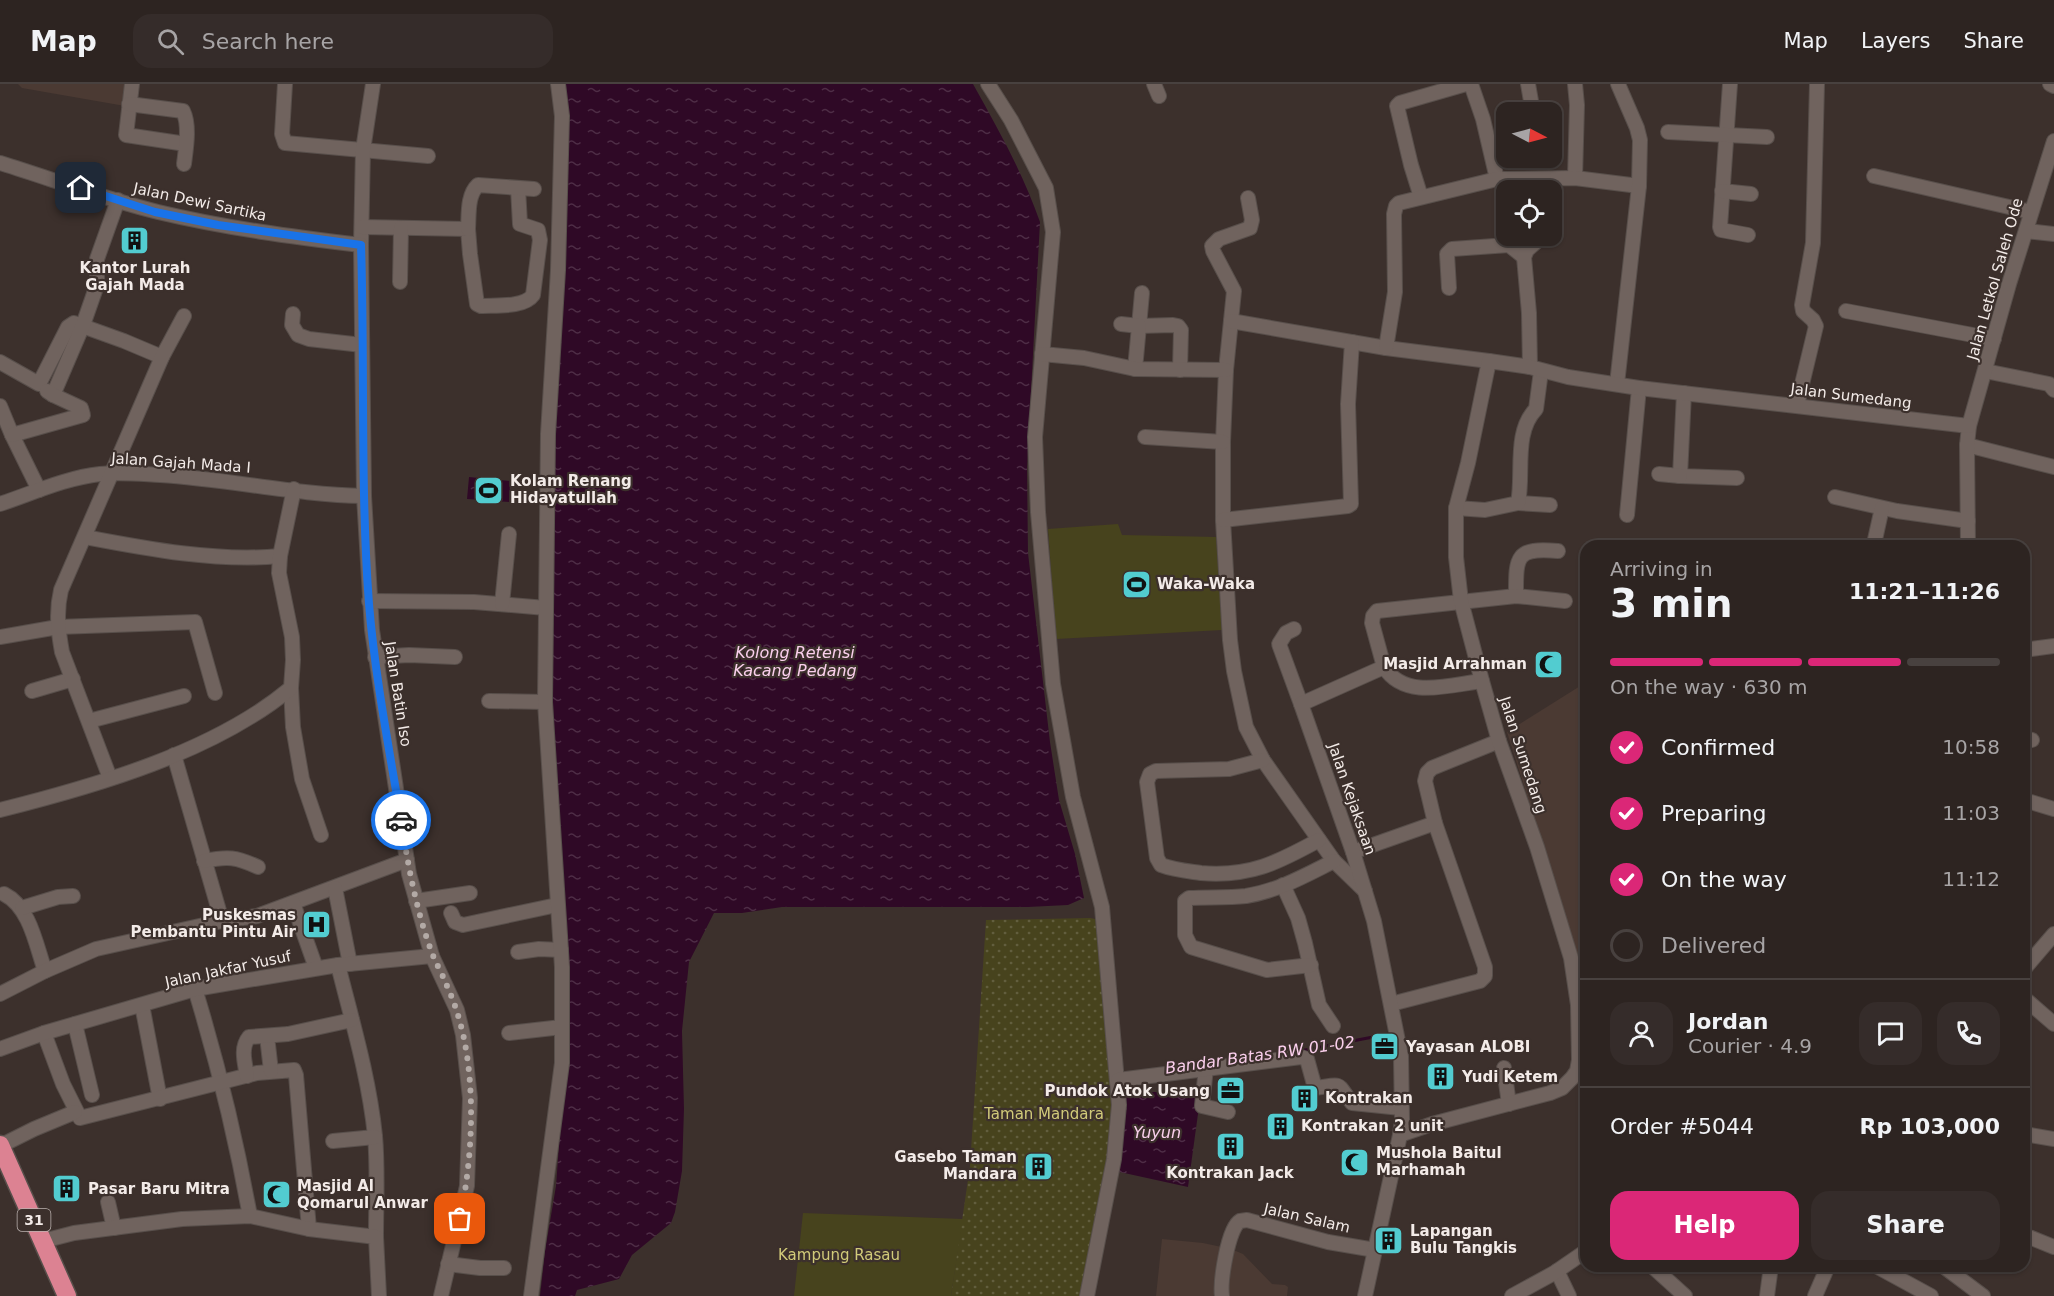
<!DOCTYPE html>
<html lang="en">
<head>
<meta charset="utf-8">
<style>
  :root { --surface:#2d2421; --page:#352c2a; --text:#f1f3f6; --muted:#a7a4a5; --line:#48413f; --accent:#db2777 }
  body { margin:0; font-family:"DejaVu Sans",sans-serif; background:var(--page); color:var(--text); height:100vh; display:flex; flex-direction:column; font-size:22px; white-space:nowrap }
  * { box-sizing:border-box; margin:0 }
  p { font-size:20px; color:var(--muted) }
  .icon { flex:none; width:33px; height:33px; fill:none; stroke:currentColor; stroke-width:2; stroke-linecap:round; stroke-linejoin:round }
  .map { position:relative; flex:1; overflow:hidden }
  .side { position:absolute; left:1580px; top:456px; width:450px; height:732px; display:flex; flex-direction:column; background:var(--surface); border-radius:18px; box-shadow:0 2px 4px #0004,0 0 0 2px var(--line) }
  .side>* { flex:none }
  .needle { width:39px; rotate:96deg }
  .tools { position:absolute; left:1496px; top:18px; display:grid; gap:12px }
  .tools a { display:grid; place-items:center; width:66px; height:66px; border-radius:12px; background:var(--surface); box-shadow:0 2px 4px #0004,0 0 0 2px var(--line); font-size:30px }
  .pin { position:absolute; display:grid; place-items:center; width:51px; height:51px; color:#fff; margin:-26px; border-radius:12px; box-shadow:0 3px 9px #0006 }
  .courier { position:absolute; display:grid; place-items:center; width:60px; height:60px; margin:-30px; border:4px solid #1a73e8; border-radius:50%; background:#fff; color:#222; box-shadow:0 2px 8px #0007 }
  .head em { font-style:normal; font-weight:700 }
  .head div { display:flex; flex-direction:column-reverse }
  .head { display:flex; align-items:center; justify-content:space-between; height:102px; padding:0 30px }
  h1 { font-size:39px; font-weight:700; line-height:45px }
  .bar { display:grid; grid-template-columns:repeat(4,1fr); gap:9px 6px; align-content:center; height:72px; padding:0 30px }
  .bar i { height:8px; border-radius:4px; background:var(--line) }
  .bar .on { background:var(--accent) }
  .bar p { grid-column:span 4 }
  .line { display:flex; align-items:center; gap:15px; padding:0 30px; border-top:2px solid var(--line) }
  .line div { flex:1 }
  .round { display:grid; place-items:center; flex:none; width:63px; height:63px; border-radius:18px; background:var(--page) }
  ol { padding:0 30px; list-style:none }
  li { display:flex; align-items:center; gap:18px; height:66px }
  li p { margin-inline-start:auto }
  li .icon { padding:6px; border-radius:50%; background:var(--accent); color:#fff; stroke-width:4 }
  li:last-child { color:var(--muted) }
  li i { width:33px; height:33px; border:3px solid var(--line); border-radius:50% }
  .action { display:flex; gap:12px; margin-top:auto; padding:12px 30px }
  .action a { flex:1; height:69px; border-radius:18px; background:var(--accent); color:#fff; font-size:24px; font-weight:700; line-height:69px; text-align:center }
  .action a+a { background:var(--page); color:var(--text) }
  header { display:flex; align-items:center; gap:36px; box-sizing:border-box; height:84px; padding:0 30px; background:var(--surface); border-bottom:2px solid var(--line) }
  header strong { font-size:28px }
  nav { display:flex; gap:33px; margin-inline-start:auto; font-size:21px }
  .search { width:420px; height:54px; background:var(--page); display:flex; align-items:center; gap:15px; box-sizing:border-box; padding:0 21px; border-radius:18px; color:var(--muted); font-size:22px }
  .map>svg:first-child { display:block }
  .built { fill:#4b3a33 }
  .grass { fill:#47431d }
  .park { fill:url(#park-dots) }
  .water { fill:url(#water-ripples) }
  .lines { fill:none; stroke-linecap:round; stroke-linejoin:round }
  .stream { stroke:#2f0926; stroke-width:3 }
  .minor-casing { stroke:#584f4b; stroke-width:16 }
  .highway-casing { stroke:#584f4b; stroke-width:21 }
  .minor { stroke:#70635e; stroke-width:14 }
  .highway { stroke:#dc8292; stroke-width:18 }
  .done { stroke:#b3aaa6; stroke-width:6; stroke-dasharray:0 10.8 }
  .route { stroke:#1a73e8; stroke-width:8 }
  .labels { text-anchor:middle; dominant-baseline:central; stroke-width:4.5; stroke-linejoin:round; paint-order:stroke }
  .shield { fill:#3c302c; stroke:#bcb3b0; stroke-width:1.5 }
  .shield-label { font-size:14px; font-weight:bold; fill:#f3ebe8 }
  .street-label { font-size:15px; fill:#f3ebe8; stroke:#3c302c }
  .poi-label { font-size:15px; font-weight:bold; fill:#f3ebe8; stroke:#3c302c; text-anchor:start }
  .park-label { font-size:15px; fill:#d1ca79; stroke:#3c302c }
  .water-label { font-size:16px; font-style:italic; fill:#facfec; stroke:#3c302c }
</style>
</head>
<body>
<header>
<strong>Map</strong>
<div class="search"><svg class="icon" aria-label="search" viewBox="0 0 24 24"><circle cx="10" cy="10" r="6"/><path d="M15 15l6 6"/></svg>Search here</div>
<nav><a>Map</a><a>Layers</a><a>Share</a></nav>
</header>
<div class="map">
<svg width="2054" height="1212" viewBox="0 0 2054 1212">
  <defs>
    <pattern id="park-dots" width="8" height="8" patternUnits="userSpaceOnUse" patternTransform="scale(1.5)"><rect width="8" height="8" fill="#47431d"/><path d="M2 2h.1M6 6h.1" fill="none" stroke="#625e3e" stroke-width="1.8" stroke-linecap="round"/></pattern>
    <pattern id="water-ripples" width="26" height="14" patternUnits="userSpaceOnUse" patternTransform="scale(1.5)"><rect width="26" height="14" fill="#2f0926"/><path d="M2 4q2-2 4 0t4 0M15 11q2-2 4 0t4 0" fill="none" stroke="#4e2d46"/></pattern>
  </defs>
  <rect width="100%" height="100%" fill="#3c302c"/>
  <g class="built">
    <path d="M18 0H129L125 22 22 4Z"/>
    <path d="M1585 599V893L1507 648Z"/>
    <path d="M1162 1155 1203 1159 1231 1165 1243 1170 1272 1200 1285 1201 1288 1203 1287 1212H1156Z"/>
  </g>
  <g class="grass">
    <path d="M1118 440 1122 451 1216 453 1222 546 1056 555 1048 445Z"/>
    <path d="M803 1129 963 1135 951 1212H794Z"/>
  </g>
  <path class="park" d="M1090 834 1095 835 1097 840 1114 986 1112 1065 1084 1212H951L970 1082 986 836Z"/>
  <g class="water">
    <path d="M565 0H973C998 45 1023 89 1040 138L1027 383 1028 469 1050 658 1059 716 1075 770 1084 814 1068 821 1028 823H782L742 829H714L689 878 682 947 684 1025 682 1087 675 1128 671 1139 632 1171 619 1195 577 1206 575 1212H540L545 1167 556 1102 565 980 551 596V394L565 85 567 16Z"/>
    <path d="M469 393 511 397 509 418 467 415Z"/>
    <path d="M1120 1008H1201L1188 1103 1115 1087Z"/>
  </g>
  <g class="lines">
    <path class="stream" d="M1300 967 1394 949"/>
    <defs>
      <g id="minor">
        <path d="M132 0 126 51 186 60"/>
        <path d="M285 0 282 50 285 59 428 72"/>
        <path d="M373 0 363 66 361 161 364 412 372 546 409 790 432 872 457 926 463 951 470 1014 467 1102 441 1212"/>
        <path d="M988 0 1011 36 1046 104 1053 148 1035 353 1038 428 1053 600 1073 713 1102 823 1119 1021 1114 1075 1087 1212"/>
        <path d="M1154 0 1159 12"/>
        <path d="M1471 0 1483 35 1497 95"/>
        <path d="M1528 0 1531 17"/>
        <path d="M1575 0 1577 21 1575 94"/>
        <path d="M1730 0 1720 143 1721 146 1748 151"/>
        <path d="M2050 0 2054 2"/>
        <path d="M129 20 183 27C190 41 186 64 184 80"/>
        <path d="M1668 48 1767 53"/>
        <path d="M0 79C52 95 104 115 158 128 225 144 293 153 361 161"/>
        <path d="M1874 92 2031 128"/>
        <path d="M1722 107 1751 110"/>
        <path d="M1421 113 1411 81 1397 22 1400 19 1466 0"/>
        <path d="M1248 114 1252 136 1250 144 1219 155 1212 162 1213 167 1234 207 1226 286 1223 358V436L1230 556 1234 587 1246 643 1263 676 1334 777 1365 807"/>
        <path d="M362 143 468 145 470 170 477 220 481 222C495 221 524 224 533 211L540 156 538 146 520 140 518 104"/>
        <path d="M468 145C469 131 467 111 478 101L534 105"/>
        <path d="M2026 147 2054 150"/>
        <path d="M400 198 401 144"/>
        <path d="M1449 204 1447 170 1452 165 1509 161 1524 173"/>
        <path d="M1142 209 1139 242 1173 241 1178 242 1181 246 1180 286"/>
        <path d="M1846 227 1994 255"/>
        <path d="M293 230 292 241 298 251 309 255 362 261"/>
        <path d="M1231 237 1386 264 1489 277"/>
        <path d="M1121 240 1139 242 1135 285"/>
        <path d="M1386 264 1395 208 1394 130 1396 122 1399 119 1497 95 1575 94 1639 102"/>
        <path d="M1042 270 1084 274 1135 285 1226 286"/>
        <path d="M0 278 39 300 68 243 74 239 124 257 162 273"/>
        <path d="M1530 283 1529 229 1524 173 1527 166 1543 152"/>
        <path d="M1985 287 2049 300 2054 306"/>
        <path d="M1617 300 1639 102 1640 56 1637 44 1618 0"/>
        <path d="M1684 309 1680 392 1737 394"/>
        <path d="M53 311 83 241 97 201V175L118 116"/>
        <path d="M1797 321 1816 242 1813 236 1803 227 1802 221 1813 159 1817 0"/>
        <path d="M0 322 12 351 39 406"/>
        <path d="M12 351 83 331 81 324 53 311 47 307"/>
        <path d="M1145 353 1223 358"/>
        <path d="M1967 361 2054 383"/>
        <path d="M1659 390 1680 392"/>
        <path d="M1835 413 1897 427 1968 437"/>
        <path d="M1518 419 1550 421"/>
        <path d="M0 420C33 409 65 394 100 390 120 388 140 390 160 391 228 395 296 411 364 412"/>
        <path d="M1456 424 1485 426 1518 419C1524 390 1513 348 1536 325L1541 287"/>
        <path d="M1627 431 1639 304"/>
        <path d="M1223 436 1348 422 1351 420 1348 320 1352 258"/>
        <path d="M85 453C148 465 216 478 280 472"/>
        <path d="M1874 460 1882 424"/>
        <path d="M1968 462 1967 361 1969 342 2009 200 2054 57"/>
        <path d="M1516 512C1516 473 1515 463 1558 467"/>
        <path d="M369 517 474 518 546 524"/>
        <path d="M502 520 509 450"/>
        <path d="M1294 545 1286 549 1279 560 1301 620"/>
        <path d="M0 553 58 543 195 538 215 609"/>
        <path d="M2024 566 2054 562"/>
        <path d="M375 573 409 571 455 573"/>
        <path d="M1384 583C1405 616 1449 601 1482 597"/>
        <path d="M291 604 293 643 302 695 321 751"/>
        <path d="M32 607 73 595"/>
        <path d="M489 617 545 618"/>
        <path d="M89 637 184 612"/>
        <path d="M2024 654 2032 656"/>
        <path d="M174 671 222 837 257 832 407 776"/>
        <path d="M1263 676 1229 685 1156 687 1150 690 1147 698 1157 774 1161 781C1174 786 1187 787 1201 789 1250 793 1277 779 1319 756"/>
        <path d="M110 694 62 568C58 546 56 527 61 506L162 273 184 232"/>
        <path d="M2024 716 2054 725"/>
        <path d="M0 726C96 702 214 668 291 604L293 576 292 553 279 489 280 472 294 405"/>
        <path d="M1353 768 1435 739"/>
        <path d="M204 777C228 772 236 773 258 783"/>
        <path d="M1283 801 1298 834 1305 859 1319 921 1333 942"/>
        <path d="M335 804 350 880"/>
        <path d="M4 810C30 823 36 861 45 887"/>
        <path d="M416 817 470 809"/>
        <path d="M293 819 316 884"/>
        <path d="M22 824 58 813 73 812"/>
        <path d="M451 829 455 838 463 841 557 821"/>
        <path d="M518 868 539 865 561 866"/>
        <path d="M338 881C352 937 369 993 375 1052 378 1085 376 1119 376 1153"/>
        <path d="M1311 881 1267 886 1191 863 1185 851V817L1189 814C1208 813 1228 814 1246 812 1278 807 1306 791 1334 777"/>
        <path d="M2024 885 2054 850"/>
        <path d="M195 905C218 980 236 1055 250 1132"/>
        <path d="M0 910 45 887 96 865 222 837"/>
        <path d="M2024 914 2054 940"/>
        <path d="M1391 920 1480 897 1485 892V883L1435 739 1425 697 1427 689 1432 684 1499 657"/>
        <path d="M142 921 160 1015"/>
        <path d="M75 940 92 1011"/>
        <path d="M44 949 63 1000 80 1034 257 989 294 986 296 991 309 1145"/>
        <path d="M509 949 562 943"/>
        <path d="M267 952 271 987"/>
        <path d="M0 965 44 949 195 905 338 881 432 872"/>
        <path d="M1206 984 1202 1022 1228 1028"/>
        <path d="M1504 984 1509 1020"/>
        <path d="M247 992C245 979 240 964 249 953L288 950 352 936"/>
        <path d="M1118 996 1301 973 1307 975 1315 1004C1345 1000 1335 998 1352 1019L1401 1024"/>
        <path d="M2024 1050 2054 1055"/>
        <path d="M1400 1051 1402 1035 1401 972 1374 837 1353 768 1301 620 1384 583 1372 539 1373 532 1377 527 1516 512 1565 517"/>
        <path d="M333 1057 375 1053"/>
        <path d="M0 1062 34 1045 75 1028"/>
        <path d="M108 1118 114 1144"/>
        <path d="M2024 1151 2054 1163"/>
        <path d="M43 1157 74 1149 182 1135 250 1132 309 1145 376 1153 379 1212"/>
        <path d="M448 1180 480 1184H504"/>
        <path d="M1652 1182 1685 1212"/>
        <path d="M1876 1182 1931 1212"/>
        <path d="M1943 1182 1983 1212"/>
        <path d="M1557 1187 1569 1212"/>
        <path d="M531 1212 562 979V883L545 618 548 350 558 186 562 32 558 0"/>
        <path d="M1222 1212C1220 1197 1228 1144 1240 1137L1247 1136 1328 1158 1375 1166"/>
        <path d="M1365 1212 1400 1051 1432 1040 1550 1009 1562 1004 1572 994 1577 987 1579 976 1578 921 1571 874 1537 763 1499 657 1482 597 1461 517 1456 473V424L1468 379 1489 277 1530 283 1568 293 1639 304 1969 342"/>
        <path d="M1512 1212 1554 1189 1586 1167"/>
        <path d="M1767 1212 1771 1182"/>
        <path d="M1815 1212 1828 1182"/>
      </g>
      <path id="highway" d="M0 1061 67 1212"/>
    </defs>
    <use href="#minor" class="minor-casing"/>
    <use href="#highway" class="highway-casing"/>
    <use href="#minor" class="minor"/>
    <use href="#highway" class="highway"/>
  </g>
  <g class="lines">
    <path class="done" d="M401 736C408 781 416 826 432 869 436 880 443 891 447 902 454 917 459 933 463 950 476 1009 472 1076 460 1135"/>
    <path class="route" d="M81 104 155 128 218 141 361 161C365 281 360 401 369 520 375 592 389 664 401 736"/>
  </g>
  <defs>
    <symbol id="building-square" viewBox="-11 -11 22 22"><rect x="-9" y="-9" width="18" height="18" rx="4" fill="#52ccd0" stroke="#3c302c"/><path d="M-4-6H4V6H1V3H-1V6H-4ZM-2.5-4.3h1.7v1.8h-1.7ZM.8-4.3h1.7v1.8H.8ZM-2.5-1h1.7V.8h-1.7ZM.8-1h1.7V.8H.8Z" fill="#111"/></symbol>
    <symbol id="stadium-square" viewBox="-11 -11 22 22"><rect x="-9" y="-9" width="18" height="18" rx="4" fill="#52ccd0" stroke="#3c302c"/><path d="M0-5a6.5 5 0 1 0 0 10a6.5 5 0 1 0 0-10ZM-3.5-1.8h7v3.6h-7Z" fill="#111"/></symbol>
    <symbol id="mosque-square" viewBox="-11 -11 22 22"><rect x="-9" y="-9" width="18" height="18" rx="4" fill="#52ccd0" stroke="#3c302c"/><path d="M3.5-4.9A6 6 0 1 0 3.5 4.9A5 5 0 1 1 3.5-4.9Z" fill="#111"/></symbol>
    <symbol id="hospital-square" viewBox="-11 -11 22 22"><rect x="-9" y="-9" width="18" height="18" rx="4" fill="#52ccd0" stroke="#3c302c"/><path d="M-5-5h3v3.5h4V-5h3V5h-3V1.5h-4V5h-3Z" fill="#111"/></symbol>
    <symbol id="office-square" viewBox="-11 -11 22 22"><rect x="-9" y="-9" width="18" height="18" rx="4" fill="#52ccd0" stroke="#3c302c"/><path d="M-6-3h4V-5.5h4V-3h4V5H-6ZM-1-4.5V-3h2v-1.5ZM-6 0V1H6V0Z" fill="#111"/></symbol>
  </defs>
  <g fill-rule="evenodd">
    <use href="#building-square" x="118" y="140" width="33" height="33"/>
    <use href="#stadium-square" x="472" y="390" width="33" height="33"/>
    <use href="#stadium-square" x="1120" y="484" width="33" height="33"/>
    <use href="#mosque-square" x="1532" y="564" width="33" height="33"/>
    <use href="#hospital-square" x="300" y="824" width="33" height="33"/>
    <use href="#office-square" x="1368" y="946" width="33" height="33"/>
    <use href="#building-square" x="1424" y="976" width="33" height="33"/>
    <use href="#office-square" x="1214" y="990" width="33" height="33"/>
    <use href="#building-square" x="1288" y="998" width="33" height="33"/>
    <use href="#building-square" x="1264" y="1026" width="33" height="33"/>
    <use href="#building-square" x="1214" y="1046" width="33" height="33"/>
    <use href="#mosque-square" x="1338" y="1062" width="33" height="33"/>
    <use href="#building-square" x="1022" y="1066" width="33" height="33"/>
    <use href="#building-square" x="50" y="1088" width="33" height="33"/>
    <use href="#mosque-square" x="260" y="1094" width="33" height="33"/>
    <use href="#building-square" x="1372" y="1140" width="33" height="33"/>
  </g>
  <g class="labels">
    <rect class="shield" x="17.5" y="1125" width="33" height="22" rx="4.5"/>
    <g class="shield-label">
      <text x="34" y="1136">31</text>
    </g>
    <g class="street-label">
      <text transform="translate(200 118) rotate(12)">Jalan Dewi Sartika</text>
      <text transform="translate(1995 195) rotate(-74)">Jalan Letkol Saleh Ode</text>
      <text transform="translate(1851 312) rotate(7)">Jalan Sumedang</text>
      <text transform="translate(181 379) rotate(4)">Jalan Gajah Mada I</text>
      <text transform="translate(398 610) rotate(81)">Jalan Batin Iso</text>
      <text transform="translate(1523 671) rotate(72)">Jalan Sumedang</text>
      <text transform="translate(1352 715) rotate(71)">Jalan Kejaksaan</text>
      <text transform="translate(228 885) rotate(-12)">Jalan Jakfar Yusuf</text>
      <text transform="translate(1307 1134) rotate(13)">Jalan Salam</text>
    </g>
    <g class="poi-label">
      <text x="135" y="184" text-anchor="middle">Kantor Lurah<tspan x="135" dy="17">Gajah Mada</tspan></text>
      <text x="510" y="397">Kolam Renang<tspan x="510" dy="17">Hidayatullah</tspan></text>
      <text x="1157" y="500">Waka-Waka</text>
      <text x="1527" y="580" text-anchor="end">Masjid Arrahman</text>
      <text x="296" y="831" text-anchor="end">Puskesmas<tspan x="296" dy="17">Pembantu Pintu Air</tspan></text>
      <text x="1406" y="963">Yayasan ALOBI</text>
      <text x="1462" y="993">Yudi Ketem</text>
      <text x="1210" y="1007" text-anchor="end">Pundok Atok Usang</text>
      <text x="1325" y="1014">Kontrakan</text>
      <text x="1301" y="1042">Kontrakan 2 unit</text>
      <text x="1376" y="1069">Mushola Baitul<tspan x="1376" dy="17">Marhamah</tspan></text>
      <text x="1017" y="1073" text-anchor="end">Gasebo Taman<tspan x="1017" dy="17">Mandara</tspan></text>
      <text x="1230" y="1089" text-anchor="middle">Kontrakan Jack</text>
      <text x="297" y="1102">Masjid Al<tspan x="297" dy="17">Qomarul Anwar</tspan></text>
      <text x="88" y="1105">Pasar Baru Mitra</text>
      <text x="1410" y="1147">Lapangan<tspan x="1410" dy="17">Bulu Tangkis</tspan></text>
    </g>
    <g class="park-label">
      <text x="1044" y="1030">Taman Mandara</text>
      <text x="839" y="1171">Kampung Rasau</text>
    </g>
    <g class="water-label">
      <text x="795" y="568">Kolong Retensi<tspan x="795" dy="18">Kacang Pedang</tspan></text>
      <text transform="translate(1260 971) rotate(-8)">Bandar Batas RW 01-02</text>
      <text x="1157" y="1048">Yuyun</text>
    </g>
  </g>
</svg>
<div class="tools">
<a><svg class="needle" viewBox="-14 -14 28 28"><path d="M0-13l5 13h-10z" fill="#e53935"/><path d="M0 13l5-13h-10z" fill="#a7a4a5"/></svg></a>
<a><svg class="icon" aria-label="locate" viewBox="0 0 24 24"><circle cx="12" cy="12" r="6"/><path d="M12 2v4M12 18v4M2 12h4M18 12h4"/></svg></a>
</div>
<div class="pin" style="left:460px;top:1135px;background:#ea580c"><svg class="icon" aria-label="bag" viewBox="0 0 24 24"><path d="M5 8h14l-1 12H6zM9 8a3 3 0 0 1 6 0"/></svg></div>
<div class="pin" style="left:81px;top:104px;background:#1f2937"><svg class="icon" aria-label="home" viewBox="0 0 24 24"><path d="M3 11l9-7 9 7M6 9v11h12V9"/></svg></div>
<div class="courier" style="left:401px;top:736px"><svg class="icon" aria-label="car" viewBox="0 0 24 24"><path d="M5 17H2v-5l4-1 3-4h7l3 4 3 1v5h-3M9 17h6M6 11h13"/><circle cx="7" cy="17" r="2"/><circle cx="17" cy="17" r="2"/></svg></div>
<section class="side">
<div class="head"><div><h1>3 min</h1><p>Arriving in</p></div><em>11:21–11:26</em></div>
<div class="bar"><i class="on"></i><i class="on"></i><i class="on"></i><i></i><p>On the way · 630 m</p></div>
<ol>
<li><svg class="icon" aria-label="check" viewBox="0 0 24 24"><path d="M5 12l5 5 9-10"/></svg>Confirmed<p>10:58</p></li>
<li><svg class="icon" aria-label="check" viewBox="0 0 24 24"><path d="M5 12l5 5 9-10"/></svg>Preparing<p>11:03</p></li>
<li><svg class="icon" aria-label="check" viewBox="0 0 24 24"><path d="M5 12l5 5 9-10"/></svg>On the way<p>11:12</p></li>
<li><i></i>Delivered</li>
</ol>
<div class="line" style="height:108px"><a class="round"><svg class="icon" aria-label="person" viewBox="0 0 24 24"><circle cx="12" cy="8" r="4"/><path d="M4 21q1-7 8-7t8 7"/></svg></a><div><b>Jordan</b><p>Courier · 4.9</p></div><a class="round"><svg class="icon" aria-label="chat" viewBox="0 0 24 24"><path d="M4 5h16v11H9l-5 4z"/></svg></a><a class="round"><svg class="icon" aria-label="phone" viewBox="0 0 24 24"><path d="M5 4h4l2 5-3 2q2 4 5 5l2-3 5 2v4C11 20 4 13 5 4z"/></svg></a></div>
<div class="line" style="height:78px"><div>Order #5044</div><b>Rp 103,000</b></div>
<div class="action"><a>Help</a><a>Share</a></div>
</section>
</div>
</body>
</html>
